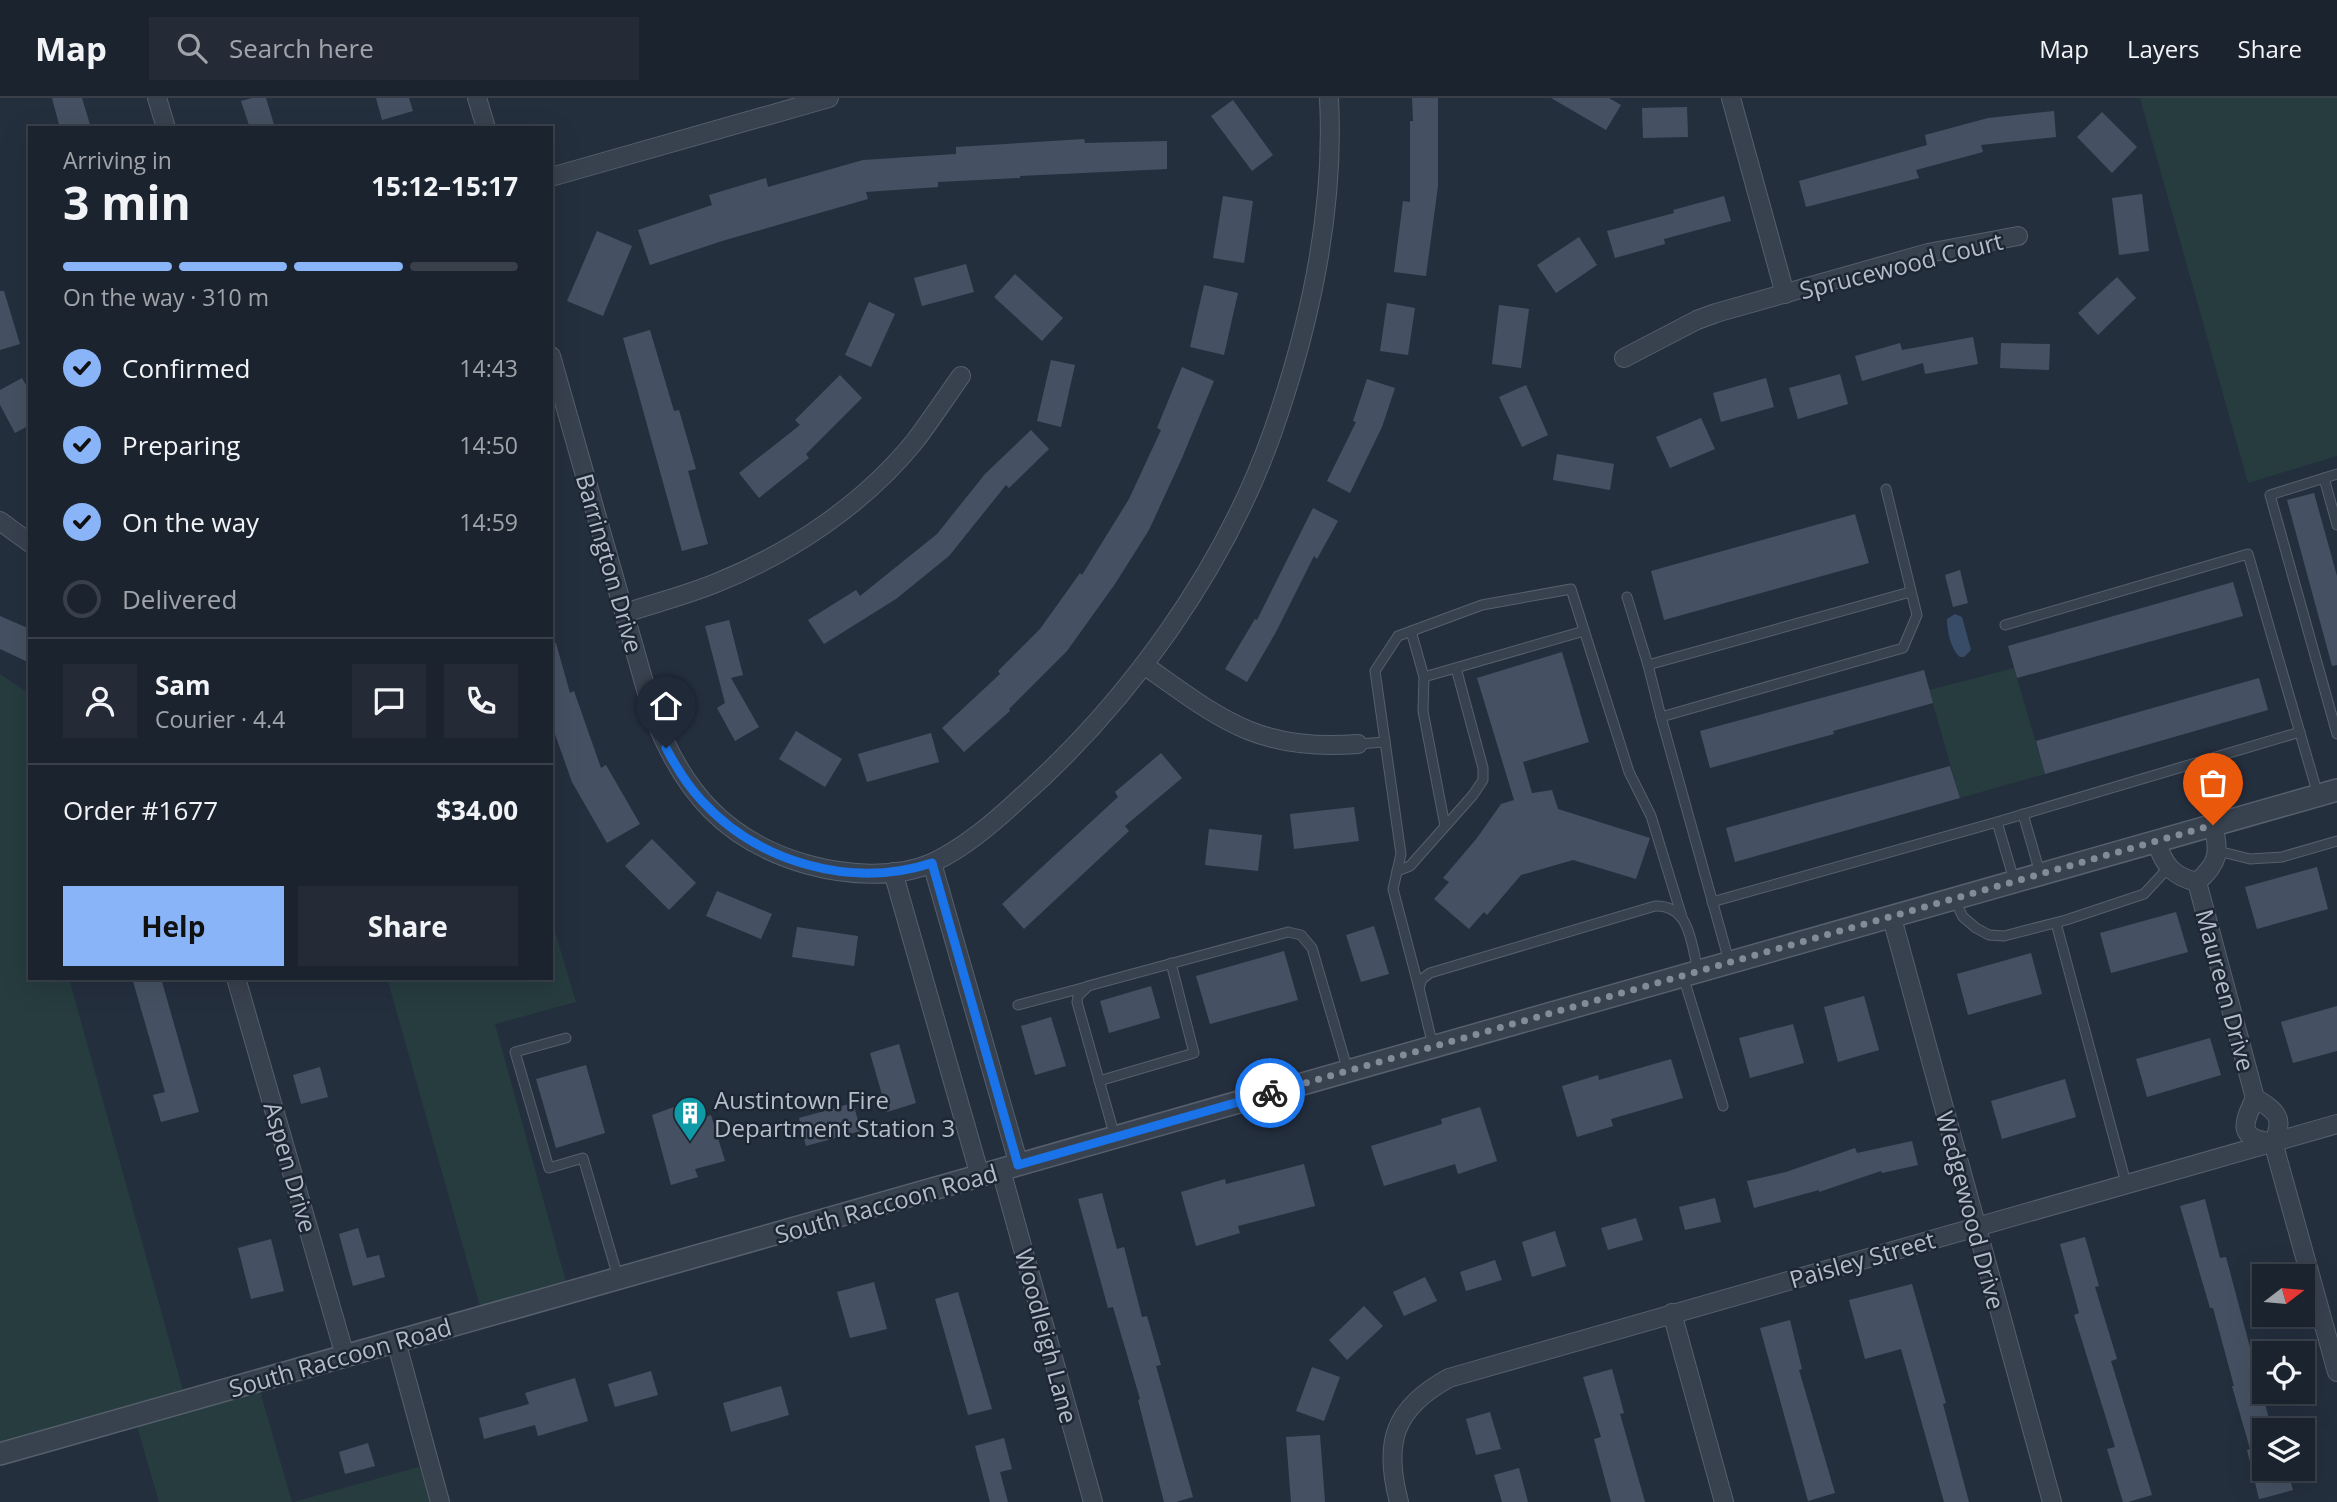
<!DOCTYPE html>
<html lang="en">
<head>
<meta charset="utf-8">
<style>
  :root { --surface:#1b232e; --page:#242b36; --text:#f1f3f6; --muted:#a0a4aa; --line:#39404a; --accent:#8ab4f8 }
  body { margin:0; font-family:"Open Sans",sans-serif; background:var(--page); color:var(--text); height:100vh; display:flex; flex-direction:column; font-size:26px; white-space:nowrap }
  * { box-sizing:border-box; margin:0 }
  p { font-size:23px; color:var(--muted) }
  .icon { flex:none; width:38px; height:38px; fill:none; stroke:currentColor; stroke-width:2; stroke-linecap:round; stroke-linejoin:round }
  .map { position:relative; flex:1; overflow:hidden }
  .details { position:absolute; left:28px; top:28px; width:525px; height:854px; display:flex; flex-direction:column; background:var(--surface); border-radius:0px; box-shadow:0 7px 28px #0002,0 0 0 2px var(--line) }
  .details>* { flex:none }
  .needle { width:46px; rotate:74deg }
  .tools { position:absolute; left:2252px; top:1166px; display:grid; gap:14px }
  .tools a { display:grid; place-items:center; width:63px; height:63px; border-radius:0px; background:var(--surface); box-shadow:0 7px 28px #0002,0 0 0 2px var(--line); font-size:35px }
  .pin { position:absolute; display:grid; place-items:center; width:60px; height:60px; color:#fff; margin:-72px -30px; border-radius:50% 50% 50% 0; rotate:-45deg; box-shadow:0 0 7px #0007 }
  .pin .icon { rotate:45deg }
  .courier { position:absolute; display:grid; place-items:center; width:70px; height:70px; margin:-35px; border:5px solid #1a73e8; border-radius:50%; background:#fff; color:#222; box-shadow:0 2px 9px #0007 }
  .summary em { font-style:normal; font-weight:700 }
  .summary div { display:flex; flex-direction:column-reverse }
  .summary { display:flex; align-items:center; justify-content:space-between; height:119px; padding:0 35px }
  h1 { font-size:46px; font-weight:700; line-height:52px }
  .bar { display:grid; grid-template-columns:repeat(4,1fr); gap:10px 7px; align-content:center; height:84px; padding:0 35px }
  .bar i { height:9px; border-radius:5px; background:var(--line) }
  .bar .active { background:var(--accent) }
  .bar p { grid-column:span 4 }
  .line { display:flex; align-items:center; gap:18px; padding:0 35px; border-top:2px solid var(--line) }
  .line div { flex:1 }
  .round { display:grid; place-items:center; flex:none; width:74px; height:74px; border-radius:0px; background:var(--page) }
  ol { padding:0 35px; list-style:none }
  li { display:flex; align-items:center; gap:21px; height:77px }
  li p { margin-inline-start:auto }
  li .icon { padding:7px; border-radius:50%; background:var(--accent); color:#111; stroke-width:4 }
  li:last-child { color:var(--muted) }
  li i { width:38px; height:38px; border:4px solid var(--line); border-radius:50% }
  .button { display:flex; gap:14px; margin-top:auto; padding:14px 35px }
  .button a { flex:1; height:80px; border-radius:0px; background:var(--accent); color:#111; font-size:28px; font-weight:700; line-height:80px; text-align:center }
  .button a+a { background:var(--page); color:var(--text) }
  header { display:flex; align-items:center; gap:42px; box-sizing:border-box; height:98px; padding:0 35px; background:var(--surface); border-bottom:2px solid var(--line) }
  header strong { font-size:33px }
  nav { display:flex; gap:38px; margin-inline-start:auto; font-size:24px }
  .search { width:490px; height:63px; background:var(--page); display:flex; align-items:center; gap:18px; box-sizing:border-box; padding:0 24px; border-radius:0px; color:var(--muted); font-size:26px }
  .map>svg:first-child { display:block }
  .green { fill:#263c3f }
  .water { fill:#394c67 }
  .building { fill:#455162 }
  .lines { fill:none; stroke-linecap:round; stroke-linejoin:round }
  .service-casing { stroke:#565f6c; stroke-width:11 }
  .minor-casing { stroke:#565f6c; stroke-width:20 }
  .tertiary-casing { stroke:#565f6c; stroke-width:24 }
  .service { stroke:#38414e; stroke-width:9 }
  .minor { stroke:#38414e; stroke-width:18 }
  .tertiary { stroke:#38414e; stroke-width:21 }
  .done { stroke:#828b98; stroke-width:7; stroke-dasharray:0 12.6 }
  .route { stroke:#1a73e8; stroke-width:9 }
  .labels { text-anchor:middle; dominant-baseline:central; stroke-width:5; stroke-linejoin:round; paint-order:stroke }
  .street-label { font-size:24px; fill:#b4bcc9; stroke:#1d2633 }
  .poi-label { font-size:24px; fill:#b4bcc9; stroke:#1d2633; text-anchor:start }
</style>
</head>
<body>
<header>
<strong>Map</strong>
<div class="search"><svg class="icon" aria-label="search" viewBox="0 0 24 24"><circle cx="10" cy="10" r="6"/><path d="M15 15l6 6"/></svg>Search here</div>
<nav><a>Map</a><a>Layers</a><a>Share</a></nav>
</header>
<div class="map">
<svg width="2337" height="1404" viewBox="0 0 2337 1404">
  <rect width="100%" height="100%" fill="#242f3e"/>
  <g class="green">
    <path d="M2140 0H2337V358L2248 385Z"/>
    <path d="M2014 570 2045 676 1960 700 1929 592Z"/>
    <path d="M0 576 30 596V880H69L186 1303 257 1283 292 1404H159L134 1318 0 1356Z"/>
    <path d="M551 827H553L576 904 495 926 569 1195 483 1219 387 880H551Z"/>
    <path d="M429 1366 440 1404H294Z"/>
  </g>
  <path class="water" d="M1955 516 1962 519 1971 552 1964 559H1960C1951 552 1947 533 1947 521Z"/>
  <g class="building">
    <path d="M52 0H82L91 30H60Z"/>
    <path d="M252 0H266L275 30H250L241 3Z"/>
    <path d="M376 0H409L413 13 382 22Z"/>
    <path d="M1412 0H1438V88L1426 178 1394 174 1403 103 1410 104V23H1413Z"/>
    <path d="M1551 0H1609L1621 7 1606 32Z"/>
    <path d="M1233 2 1273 57 1252 73 1211 18Z"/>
    <path d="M1687 9 1688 39 1643 40 1642 10Z"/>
    <path d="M2054 13 2056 39 1981 47 1983 54 1916 72 1919 80 1806 109 1799 83 1927 47 1925 37 1988 20Z"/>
    <path d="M2102 14 2137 49 2112 75 2077 39Z"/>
    <path d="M1084 41 1085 45 1167 43V71L1020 78V80L938 84V89L866 94 868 101 722 143 650 167 638 132 712 107 709 97 766 80 768 89 863 62 956 56V49Z"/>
    <path d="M2142 96 2149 153 2119 157 2112 100Z"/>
    <path d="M1223 98 1253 103 1244 165 1213 160Z"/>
    <path d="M1724 98 1731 123 1664 141 1665 146 1615 160 1607 133 1674 115 1673 112Z"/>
    <path d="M597 133 632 148 603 218 567 203Z"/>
    <path d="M1579 139 1597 167 1556 195 1537 167Z"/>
    <path d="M966 166 974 194 922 208 914 180Z"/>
    <path d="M1015 176 1063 220 1042 243 994 199Z"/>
    <path d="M2117 179 2136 200 2098 237 2078 215Z"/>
    <path d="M1204 187 1238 195 1224 257 1190 249Z"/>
    <path d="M0 193H4L20 246 0 252Z"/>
    <path d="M869 204 895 216 871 269 845 257Z"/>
    <path d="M1387 205 1415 210 1408 257 1380 253Z"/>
    <path d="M1499 207 1529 211 1521 270 1492 266Z"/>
    <path d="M650 232 674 313 679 312 696 371 688 373 708 446 682 453 623 240Z"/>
    <path d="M1973 239 1978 266 1925 276 1923 265 1862 283 1855 258 1900 245 1902 252Z"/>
    <path d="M2001 245 2050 246 2049 272 2000 270Z"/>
    <path d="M1051 262 1075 267 1061 329 1037 323Z"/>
    <path d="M1182 269 1214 283 1182 360 1149 432 1115 486 1067 553 1009 611 1010 613 964 654 942 630 1000 576 998 573 1040 531 1080 475 1082 477 1129 401 1161 332 1157 330Z"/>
    <path d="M1840 276 1848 306 1798 321 1789 290Z"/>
    <path d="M840 277 862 300 806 356 809 360 759 400 739 375 800 327 795 322Z"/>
    <path d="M22 280 30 294V327L15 335 0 307V292Z"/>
    <path d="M1766 280 1774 309 1721 324 1713 295Z"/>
    <path d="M1367 281 1395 290 1382 329 1350 395 1327 383 1356 324 1353 323Z"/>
    <path d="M1526 287 1548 337 1522 349 1499 299Z"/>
    <path d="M1701 320 1715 351 1670 370 1656 339Z"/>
    <path d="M1031 332 1049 351 1009 390 1006 387 949 458 896 501 824 546 808 522 856 492 860 498 937 436 985 376Z"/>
    <path d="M1557 356 1614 366 1610 392 1553 382Z"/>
    <path d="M2314 395 2337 478V567L2332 568 2287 402Z"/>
    <path d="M1313 410 1338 423 1317 461 1314 458 1276 534 1247 584 1225 571 1255 521 1257 522Z"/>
    <path d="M1855 416 1869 465 1664 522 1651 473Z"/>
    <path d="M1960 472 1968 505 1953 509 1945 477Z"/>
    <path d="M2233 484 2243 518 2017 580 2008 548Z"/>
    <path d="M0 518 30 531V565L0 551Z"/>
    <path d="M729 522 743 577 731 580 759 629 735 643 717 610 725 605 705 528Z"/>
    <path d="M556 545 570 595 574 593 601 670 606 667 640 726 607 745 572 684 551 625V546Z"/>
    <path d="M1562 554 1589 644 1523 664 1532 695 1552 692 1558 711 1650 740 1636 781 1573 762 1521 777 1487 817 1484 814 1469 831 1434 801 1449 784 1443 780 1477 740 1501 706 1514 702 1477 580Z"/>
    <path d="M1924 572 1933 605 1833 633 1834 636 1710 670 1700 633Z"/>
    <path d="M2259 580 2268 612 2045 676 2036 643Z"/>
    <path d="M796 633 842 661 825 689 779 661Z"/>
    <path d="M931 635 939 664 867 684 858 656Z"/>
    <path d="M1161 655 1182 680 1125 728 1129 733 1024 831 1002 806 1118 699 1115 694Z"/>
    <path d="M1950 668 1960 700 1735 764 1726 730Z"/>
    <path d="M1354 709 1359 743 1294 751 1290 716Z"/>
    <path d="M1209 731 1262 737 1258 773 1205 767Z"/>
    <path d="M652 741 696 785 669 812 625 768Z"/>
    <path d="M2317 769 2328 811 2257 831 2245 789Z"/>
    <path d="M717 793 772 816 761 841 706 818Z"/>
    <path d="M2176 814 2188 854 2111 875 2100 835Z"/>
    <path d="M1374 828 1389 876 1361 884 1346 837Z"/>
    <path d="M797 829 858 838 854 868 792 859Z"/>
    <path d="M1284 853 1298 902 1210 926 1196 878Z"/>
    <path d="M2031 855 2042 896 1968 917 1957 876Z"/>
    <path d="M132 880H161L199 1014 161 1024 153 997 165 994Z"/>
    <path d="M1151 888 1160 920 1109 935 1100 903Z"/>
    <path d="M1864 898 1879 952 1838 964 1824 909Z"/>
    <path d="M2337 908V953L2293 965 2281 924Z"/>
    <path d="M1051 919 1066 968 1035 977 1021 928Z"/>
    <path d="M1793 926 1804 965 1750 980 1739 940Z"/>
    <path d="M2210 940 2221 977 2147 999 2136 961Z"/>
    <path d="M899 946 916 1005 887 1014 870 955Z"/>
    <path d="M1671 961 1683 1000 1611 1021 1613 1028 1577 1039 1562 988 1598 977 1599 982Z"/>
    <path d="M586 967 605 1035 556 1050 536 981Z"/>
    <path d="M320 969 328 999 301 1006 293 977Z"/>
    <path d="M2065 981 2076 1019 2002 1041 1991 1003Z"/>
    <path d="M853 1005 861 1033 806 1048 799 1020Z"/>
    <path d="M674 1009 679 1027 711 1017 725 1063 695 1071 698 1079 671 1087 652 1017Z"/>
    <path d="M1480 1009 1497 1063 1458 1076 1455 1066 1384 1088 1371 1048 1442 1026 1441 1021Z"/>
    <path d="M1912 1043 1918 1067 1882 1075 1881 1073 1819 1094V1092L1754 1110 1747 1083 1786 1074 1855 1050 1857 1055Z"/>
    <path d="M1304 1066 1315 1108 1238 1128 1240 1135 1196 1148 1181 1094 1225 1081 1226 1086Z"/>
    <path d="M1102 1095 1117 1151 1124 1149 1142 1219 1147 1218 1161 1267 1156 1268 1193 1399 1176 1404H1164L1138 1302 1140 1301 1113 1209 1108 1210 1078 1101Z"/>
    <path d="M1715 1100 1721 1124 1685 1132 1679 1109Z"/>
    <path d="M2205 1101 2220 1160 2226 1159 2272 1332H2264V1370H2287L2293 1392 2264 1400 2259 1401 2247 1352 2250 1351 2232 1288H2234L2213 1210H2210L2180 1108Z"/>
    <path d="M1636 1120 1643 1142 1608 1152 1601 1130Z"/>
    <path d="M358 1130 367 1160 379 1157 385 1179 353 1188 339 1136Z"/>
    <path d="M1555 1133 1566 1168 1532 1179 1522 1144Z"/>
    <path d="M2085 1139 2099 1188 2095 1189 2117 1261 2111 1263 2152 1397 2128 1404H2123L2107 1351 2115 1349 2074 1217 2079 1215 2060 1146Z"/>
    <path d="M271 1141 284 1193 251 1201 238 1150Z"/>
    <path d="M1495 1162 1502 1182 1466 1193 1460 1174Z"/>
    <path d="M1425 1179 1437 1203 1404 1218 1393 1194Z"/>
    <path d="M874 1184 887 1231 850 1240 837 1194Z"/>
    <path d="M1912 1186 1946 1305 1943 1306 1969 1404H1944L1901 1251 1865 1261 1849 1202Z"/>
    <path d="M958 1194 992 1311 968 1317 935 1201Z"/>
    <path d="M1364 1208 1383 1228 1347 1262 1329 1242Z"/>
    <path d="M1790 1222 1802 1271 1799 1272 1835 1395 1808 1403 1760 1230Z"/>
    <path d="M1312 1269 1340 1279 1324 1323 1296 1313Z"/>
    <path d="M1612 1271 1624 1315 1620 1316 1645 1404H1611L1594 1341 1601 1339 1583 1279Z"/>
    <path d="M651 1273 658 1297 615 1309 608 1286Z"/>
    <path d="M575 1280 588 1323 538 1338 535 1327 484 1341 479 1320 529 1306 525 1295Z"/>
    <path d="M781 1288 789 1317 731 1334 723 1305Z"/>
    <path d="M1490 1314 1501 1351 1476 1357 1466 1321Z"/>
    <path d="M1320 1337 1325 1404H1291L1286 1339Z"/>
    <path d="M1004 1340 1012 1371 1000 1374 1008 1404H990L975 1348Z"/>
    <path d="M368 1345 375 1368 345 1376 339 1354Z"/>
    <path d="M1519 1370 1528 1404H1502L1494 1377Z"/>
  </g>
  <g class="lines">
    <defs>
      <g id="service">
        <path d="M2337 376 2270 397 2337 636"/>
        <path d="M2324 380 2337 427"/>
        <path d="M1627 499 1648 567 1661 619"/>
        <path d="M2005 527 2248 456 2318 697"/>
        <path d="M1411 533 1424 579 1584 533"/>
        <path d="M1648 567 1910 494"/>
        <path d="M1424 579 1423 613 1445 728"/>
        <path d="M1358 646 1385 644"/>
        <path d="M2023 716 2040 775"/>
        <path d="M1997 724 2014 782"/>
        <path d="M2218 753 2250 761 2282 759 2337 743"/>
        <path d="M1397 773 1410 768 1473 697 1483 682V670L1456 570"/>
        <path d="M1954 801 1963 819 1976 830 1989 837 2004 838 2066 822 2144 796 2169 769"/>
        <path d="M1712 804 1997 724 2300 634"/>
        <path d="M2056 825 2126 1085"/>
        <path d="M1729 863 1661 619 1903 550 1917 517 1886 391"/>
        <path d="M1683 878 1723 1008"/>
        <path d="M1419 890 1393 791 1401 756 1375 573 1398 538 1482 507 1571 491 1629 674 1651 718 1682 819"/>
        <path d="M1018 907 1086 889"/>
        <path d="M566 940 515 954 549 1070 583 1060 618 1179"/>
        <path d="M1433 948 1419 890 1422 881 1430 875 1655 808C1690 807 1691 845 1698 872"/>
        <path d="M1099 983 1194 955 1171 865"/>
        <path d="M1115 1039 1077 904 1078 898 1088 888 1288 834 1301 837 1312 850 1348 973"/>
      </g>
      <g id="minor">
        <path d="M157 0 166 30"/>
        <path d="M477 0 486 30"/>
        <path d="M1731 0 1785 196"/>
        <path d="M551 79 829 0"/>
        <path d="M551 258 653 616C683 694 726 744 809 767 846 777 896 781 932 765 964 750 993 725 1018 702 1128 605 1224 472 1273 333 1310 227 1335 113 1329 0"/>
        <path d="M1624 260 1697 222 1716 215 1928 155 2018 138"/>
        <path d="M0 423 30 445"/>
        <path d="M625 515C655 505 687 497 716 485 791 455 864 406 915 343 931 322 946 299 961 278"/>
        <path d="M1144 567C1220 621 1259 654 1358 646"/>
        <path d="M2156 743C2164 767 2172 778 2197 784L2255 1000C2275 1012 2286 1020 2273 1044"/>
        <path d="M932 765 1019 1067"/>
        <path d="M893 774 980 1078"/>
        <path d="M2197 784C2219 765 2220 754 2213 727"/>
        <path d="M1892 820 2052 1404"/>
        <path d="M236 880 345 1258"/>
        <path d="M2255 1000C2244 1024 2236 1040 2270 1044"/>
        <path d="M2273 1044 2337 1274"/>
        <path d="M1001 1072 1093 1404"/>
        <path d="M1672 1215 1724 1404"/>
        <path d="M396 1243 440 1404"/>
        <path d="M1399 1404C1383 1344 1394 1310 1449 1280L2337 1026"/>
      </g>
      <path id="tertiary" d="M0 1356 2337 692"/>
    </defs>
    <use href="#service" class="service-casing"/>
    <use href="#minor" class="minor-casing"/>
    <use href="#tertiary" class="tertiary-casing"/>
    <use href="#service" class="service"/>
    <use href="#minor" class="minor"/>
    <use href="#tertiary" class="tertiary"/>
  </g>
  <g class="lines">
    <path class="done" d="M1270 995 2213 727"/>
    <path class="route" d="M666 650C676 669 687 687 702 703 759 765 852 791 932 765L1018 1067 1270 995"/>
  </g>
  <defs>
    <symbol id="building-pin" viewBox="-11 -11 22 30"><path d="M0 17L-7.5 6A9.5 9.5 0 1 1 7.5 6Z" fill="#0f9aa8" stroke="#1d2633"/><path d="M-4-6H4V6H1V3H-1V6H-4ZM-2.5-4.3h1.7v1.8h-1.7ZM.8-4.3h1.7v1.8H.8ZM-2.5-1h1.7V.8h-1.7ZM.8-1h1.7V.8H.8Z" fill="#fff"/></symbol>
  </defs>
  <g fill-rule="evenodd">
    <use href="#building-pin" x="671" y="996" width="38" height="52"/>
  </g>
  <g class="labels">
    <g class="street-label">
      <text transform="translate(1901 167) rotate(-14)">Sprucewood Court</text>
      <text transform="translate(610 465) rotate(74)">Barrington Drive</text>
      <text transform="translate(2226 892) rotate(75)">Maureen Drive</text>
      <text transform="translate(291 1069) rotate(74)">Aspen Drive</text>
      <text transform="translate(886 1105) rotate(-16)">South Raccoon Road</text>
      <text transform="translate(1971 1112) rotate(75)">Wedgewood Drive</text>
      <text transform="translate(1862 1161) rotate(-16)">Paisley Street</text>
      <text transform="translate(1047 1238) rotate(75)">Woodleigh Lane</text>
      <text transform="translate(340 1259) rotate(-16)">South Raccoon Road</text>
    </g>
    <g class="poi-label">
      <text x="714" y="1001">Austintown Fire<tspan x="714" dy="28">Department Station 3</tspan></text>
    </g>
  </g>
</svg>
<div class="tools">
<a><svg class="needle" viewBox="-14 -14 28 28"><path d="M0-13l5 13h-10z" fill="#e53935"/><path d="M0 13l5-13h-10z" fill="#a0a4aa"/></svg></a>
<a><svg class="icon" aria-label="locate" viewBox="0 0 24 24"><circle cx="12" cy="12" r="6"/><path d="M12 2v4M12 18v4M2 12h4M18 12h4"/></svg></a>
<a><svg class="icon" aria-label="layers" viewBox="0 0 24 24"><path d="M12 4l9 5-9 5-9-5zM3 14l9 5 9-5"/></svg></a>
</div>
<div class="pin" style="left:2213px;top:727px;background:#ea580c"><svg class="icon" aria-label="bag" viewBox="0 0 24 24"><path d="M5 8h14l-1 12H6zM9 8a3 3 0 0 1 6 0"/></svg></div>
<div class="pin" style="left:666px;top:650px;background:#1f2937"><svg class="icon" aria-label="home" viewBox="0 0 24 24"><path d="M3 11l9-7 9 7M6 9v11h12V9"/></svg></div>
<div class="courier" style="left:1270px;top:995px"><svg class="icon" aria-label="bike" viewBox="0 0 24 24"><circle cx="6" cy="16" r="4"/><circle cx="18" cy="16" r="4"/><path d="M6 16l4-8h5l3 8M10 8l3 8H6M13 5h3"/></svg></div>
<section class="details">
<div class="summary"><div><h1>3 min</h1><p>Arriving in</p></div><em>15:12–15:17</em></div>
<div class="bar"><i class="active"></i><i class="active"></i><i class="active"></i><i></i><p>On the way · 310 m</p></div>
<ol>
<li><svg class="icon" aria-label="check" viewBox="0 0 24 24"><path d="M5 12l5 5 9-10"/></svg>Confirmed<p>14:43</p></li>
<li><svg class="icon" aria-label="check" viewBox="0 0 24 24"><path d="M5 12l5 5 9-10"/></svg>Preparing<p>14:50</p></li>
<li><svg class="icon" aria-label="check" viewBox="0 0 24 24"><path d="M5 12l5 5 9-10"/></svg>On the way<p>14:59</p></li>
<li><i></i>Delivered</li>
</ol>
<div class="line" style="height:126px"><a class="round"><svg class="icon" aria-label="person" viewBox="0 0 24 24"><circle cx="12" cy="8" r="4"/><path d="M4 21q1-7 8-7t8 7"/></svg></a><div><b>Sam</b><p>Courier · 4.4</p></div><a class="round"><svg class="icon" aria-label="chat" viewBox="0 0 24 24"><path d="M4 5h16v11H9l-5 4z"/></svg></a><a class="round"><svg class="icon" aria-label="phone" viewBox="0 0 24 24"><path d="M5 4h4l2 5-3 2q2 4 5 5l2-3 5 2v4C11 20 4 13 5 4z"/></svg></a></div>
<div class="line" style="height:91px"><div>Order #1677</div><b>$34.00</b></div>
<div class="button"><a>Help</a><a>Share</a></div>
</section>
</div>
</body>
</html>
